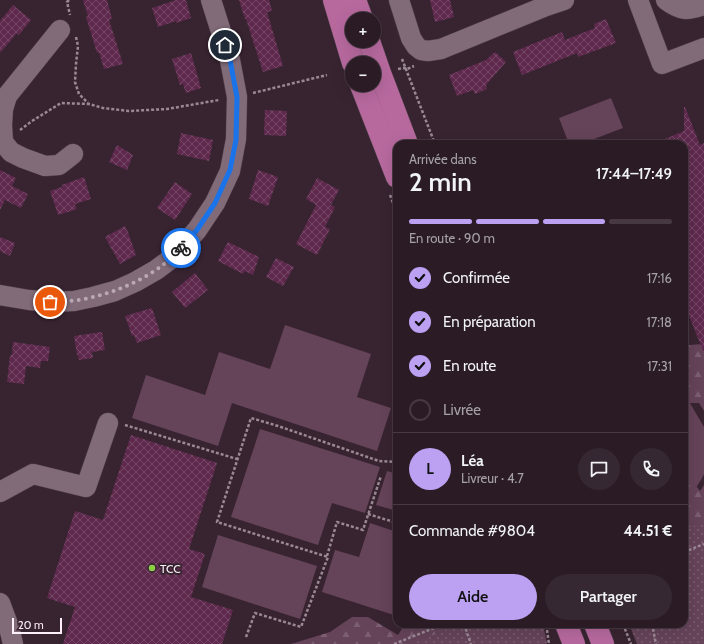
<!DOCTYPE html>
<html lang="fr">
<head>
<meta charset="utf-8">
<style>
  :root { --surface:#2a1b25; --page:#362832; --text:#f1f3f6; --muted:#a5a1a7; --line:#463942; --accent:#bca0f2 }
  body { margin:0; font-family:Cabin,sans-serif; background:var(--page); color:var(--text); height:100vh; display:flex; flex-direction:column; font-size:15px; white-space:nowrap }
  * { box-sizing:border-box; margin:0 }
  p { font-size:13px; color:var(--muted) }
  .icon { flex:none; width:22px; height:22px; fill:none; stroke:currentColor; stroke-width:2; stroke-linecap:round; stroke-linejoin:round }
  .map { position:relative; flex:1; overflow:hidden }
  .panel { position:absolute; left:393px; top:140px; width:295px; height:488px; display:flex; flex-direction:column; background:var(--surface); border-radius:12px; box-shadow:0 4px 16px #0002,0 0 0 1px var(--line) }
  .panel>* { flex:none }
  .fabs { position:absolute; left:345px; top:12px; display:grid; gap:8px }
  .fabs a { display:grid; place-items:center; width:36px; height:36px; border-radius:50%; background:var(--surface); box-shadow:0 4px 16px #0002,0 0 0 1px var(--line); font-size:20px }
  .scale { position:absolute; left:12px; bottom:10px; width:50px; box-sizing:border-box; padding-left:4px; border:2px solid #fef0f8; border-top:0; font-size:11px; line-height:14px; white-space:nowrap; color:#fef0f8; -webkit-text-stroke:3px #382431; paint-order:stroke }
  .pin { position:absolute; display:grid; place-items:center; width:34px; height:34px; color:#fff; margin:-17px; border:2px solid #fff; border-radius:50%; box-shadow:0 1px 4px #0007 }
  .courier { position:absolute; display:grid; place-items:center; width:40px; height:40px; margin:-20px; border:3px solid #1a73e8; border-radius:50%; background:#fff; color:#222; box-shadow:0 1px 5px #0007 }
  .summary em { font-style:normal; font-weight:600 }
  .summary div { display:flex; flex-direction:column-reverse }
  .summary { display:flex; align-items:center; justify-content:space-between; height:68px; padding:0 16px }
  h1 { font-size:26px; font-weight:600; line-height:30px }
  .bar { display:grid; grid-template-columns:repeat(4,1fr); gap:6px 4px; align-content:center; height:48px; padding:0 16px }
  .bar i { height:5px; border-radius:3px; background:var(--line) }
  .bar .current { background:var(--accent) }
  .bar p { grid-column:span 4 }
  .line { display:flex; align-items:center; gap:10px; padding:0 16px; border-top:1px solid var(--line) }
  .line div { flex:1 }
  .round { display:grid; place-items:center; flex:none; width:42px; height:42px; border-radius:21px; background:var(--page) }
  ol { padding:0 16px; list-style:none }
  li { display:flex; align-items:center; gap:12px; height:44px }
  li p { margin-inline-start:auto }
  li .icon { padding:4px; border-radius:50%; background:var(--accent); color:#111; stroke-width:4 }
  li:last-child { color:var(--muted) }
  li i { width:22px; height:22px; border:2px solid var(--line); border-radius:50% }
  .primary-button { display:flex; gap:8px; margin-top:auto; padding:8px 16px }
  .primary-button a { flex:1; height:46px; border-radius:24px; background:var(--accent); color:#111; font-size:16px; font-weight:600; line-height:46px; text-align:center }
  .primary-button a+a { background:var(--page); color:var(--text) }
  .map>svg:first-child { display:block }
  .grass { fill:#654359 }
  .forest { fill:url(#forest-firs) }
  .park { fill:url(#park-dots) }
  .building { fill:url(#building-cross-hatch) }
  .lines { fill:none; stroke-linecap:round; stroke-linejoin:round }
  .minor-casing { stroke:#55434f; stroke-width:21 }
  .major-casing { stroke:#55434f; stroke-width:23 }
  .path { stroke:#9a8994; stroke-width:2.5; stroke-dasharray:3 2; stroke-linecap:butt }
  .minor { stroke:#826b79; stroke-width:20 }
  .major { stroke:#b7699e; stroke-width:22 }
  .done { stroke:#b9a9b2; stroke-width:4; stroke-dasharray:0 7.2 }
  .route { stroke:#1a73e8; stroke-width:5 }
  .poi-dot { fill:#8dce44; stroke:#382431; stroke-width:1.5 }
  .labels { text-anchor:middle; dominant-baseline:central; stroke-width:4; stroke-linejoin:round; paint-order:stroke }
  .poi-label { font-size:12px; fill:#fef0f8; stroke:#382431; text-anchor:start }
</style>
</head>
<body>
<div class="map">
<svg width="704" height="644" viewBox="0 0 704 644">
  <defs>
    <pattern id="forest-firs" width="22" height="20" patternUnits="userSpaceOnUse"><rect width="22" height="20" fill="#654359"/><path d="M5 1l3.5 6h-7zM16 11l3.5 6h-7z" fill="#7c5e72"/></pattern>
    <pattern id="park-dots" width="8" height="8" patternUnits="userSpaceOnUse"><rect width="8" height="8" fill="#654359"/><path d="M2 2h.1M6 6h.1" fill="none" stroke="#7c5e72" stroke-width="1.8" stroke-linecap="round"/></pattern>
    <pattern id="building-cross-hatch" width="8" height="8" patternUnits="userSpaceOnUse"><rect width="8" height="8" fill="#5e294d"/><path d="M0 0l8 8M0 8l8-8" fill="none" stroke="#764867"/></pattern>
  </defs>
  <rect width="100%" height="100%" fill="#382431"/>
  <g class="grass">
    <path d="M611 98 623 128 581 144H569L559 118Z"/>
    <path d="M285 325 371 354 357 397 391 408 377 451 232 403 218 446 132 418 146 375 205 395 219 352 270 369Z"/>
    <path d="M684 393 704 427V474C700 483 693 493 684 498Z"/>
    <path d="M260 429 380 467 365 513 332 503 318 545 231 517Z"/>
    <path d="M387 471 397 474V511L376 505Z"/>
    <path d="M370 523 397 532V616L322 592 335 550 359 557Z"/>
    <path d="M218 535 317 566 300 619 202 587Z"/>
  </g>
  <g class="forest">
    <path d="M704 344V411L699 403H684V348L689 345Z"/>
    <path d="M684 470 700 491 704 485V537L684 543Z"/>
    <path d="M352 617H368L398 635 405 624H489L490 644H291L330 632Z"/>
  </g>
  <g class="park">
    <path d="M704 522V644H637L629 624H684V530Z"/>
    <path d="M461 624H543L547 644H410Z"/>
  </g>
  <g class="building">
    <path d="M83 0H107L112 19 109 20 123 64 104 69 99 52 97 53 86 17 88 16Z"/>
    <path d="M176 0H186L191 18 176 23V21L158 27 152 8Z"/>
    <path d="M239 0H269L272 11 267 12 283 66 263 72 246 19H245Z"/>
    <path d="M430 0H450L454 17 435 22Z"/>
    <path d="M13 5 31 20 19 35 17 33 0 53V21Z"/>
    <path d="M606 19 616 43 578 57 577 53 522 75 513 52 562 32 565 40 595 28 594 24Z"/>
    <path d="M495 52 506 62 486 85 487 89 475 94 473 90 457 96 449 75 486 60Z"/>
    <path d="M191 53 201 88 186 93 183 84 180 85 172 59Z"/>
    <path d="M684 107H685L700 145 704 143V351H703L684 303V144H653L684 131Z"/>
    <path d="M265 110 287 111 286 136 264 135Z"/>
    <path d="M181 133 213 140 209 161 177 154Z"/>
    <path d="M117 145 133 155 127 170 109 162Z"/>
    <path d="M0 170 16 178 12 186 28 194 21 208 5 200 0 210Z"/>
    <path d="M258 170 278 177 268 206 249 199Z"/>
    <path d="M84 177 91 199 75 204 77 209 58 215 50 191 62 187V185Z"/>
    <path d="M317 178 339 190 331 205 335 207 325 227 330 229 317 255 296 244 316 205 306 199Z"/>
    <path d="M175 182 192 194 175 220 157 208Z"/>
    <path d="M125 226 128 232 136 255 120 264 105 237Z"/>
    <path d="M0 237 15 243 10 256 0 251Z"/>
    <path d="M228 242 259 257 253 275 245 271 243 274 218 261Z"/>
    <path d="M276 258 294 267 283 286 266 277Z"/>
    <path d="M195 273 208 290 185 308 172 292Z"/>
    <path d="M152 308 161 335 137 343 134 335 132 336 125 316Z"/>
    <path d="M102 332 105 350 92 352 93 358 79 360 78 355H77L74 336Z"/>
    <path d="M13 342 50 347 48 361H41L40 368 26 366 24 384 7 382 10 355H12Z"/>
    <path d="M131 435 217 463 189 549 205 554 191 597 233 610 222 644H63L75 607 47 598 75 511 103 520Z"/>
  </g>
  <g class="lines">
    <defs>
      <g id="minor">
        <path d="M399 0 411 38 416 46 421 50 428 51 441 49 546 6 564 0"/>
        <path d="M638 0 662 64 704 48"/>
        <path d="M666 0C681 11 687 11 704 5"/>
        <path d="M60 30 7 96 3 109 2 125 3 142 11 152 23 158 45 166 59 165 73 154"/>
        <path d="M0 295 29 300 51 302 74 301 93 297 115 291 135 282 156 270 172 258 197 230 215 203 230 171 236 139 237 97 230 60 211 0"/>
        <path d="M0 492 33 474 86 487 108 423"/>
        <path d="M0 603 9 627 13 644"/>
      </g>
      <g id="major">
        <path d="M334 0 353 63"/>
        <path d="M355 0 362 19"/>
        <path d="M369 41 380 73 407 144"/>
        <path d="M361 85 397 177"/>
        <path d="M566 624 574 644"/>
        <path d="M595 624 603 644"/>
      </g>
    </defs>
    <use href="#minor" class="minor-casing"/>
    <use href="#major" class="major-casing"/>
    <g class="path">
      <path d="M69 0 67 2 70 15"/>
      <path d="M76 37 78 46 76 64 75 82 79 94 88 103"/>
      <path d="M402 59 435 144"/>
      <path d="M398 69 405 68 407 69 414 66"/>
      <path d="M253 93 327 75"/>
      <path d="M20 130 32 121 61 103 89 104 103 108 129 111 167 109 219 100"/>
      <path d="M390 195 397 213"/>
      <path d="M125 425 237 459"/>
      <path d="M368 514 397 523"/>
      <path d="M684 552 704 544"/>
      <path d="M327 556 337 522 363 530 381 476"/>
      <path d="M464 624 471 644"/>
      <path d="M623 624 631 644"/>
      <path d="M652 624 656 644"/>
      <path d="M547 630 549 644"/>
      <path d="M246 637 255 613 301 627 328 557 217 522 251 418 278 426 379 461 397 462"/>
      <path d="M394 644 444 624"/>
    </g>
    <use href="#minor" class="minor"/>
    <use href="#major" class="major"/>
  </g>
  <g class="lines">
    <path class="done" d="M50 302C65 301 79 301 93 297 126 289 159 273 181 248"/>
    <path class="route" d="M181 248 197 230 215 203 230 170 236 140 237 97 230 60 225 45"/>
  </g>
  <circle class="poi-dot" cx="152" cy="568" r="4"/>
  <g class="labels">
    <g class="poi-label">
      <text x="160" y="568">TCC</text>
    </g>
  </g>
</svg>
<div class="fabs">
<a>+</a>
<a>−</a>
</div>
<div class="scale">20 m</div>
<div class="pin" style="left:50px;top:302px;background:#ea580c"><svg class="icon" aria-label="bag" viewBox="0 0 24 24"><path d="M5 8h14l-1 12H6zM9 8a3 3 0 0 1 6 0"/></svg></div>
<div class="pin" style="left:225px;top:45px;background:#1f2937"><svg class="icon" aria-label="home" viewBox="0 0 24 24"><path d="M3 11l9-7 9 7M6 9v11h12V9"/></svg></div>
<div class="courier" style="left:181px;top:248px"><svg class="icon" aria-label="bike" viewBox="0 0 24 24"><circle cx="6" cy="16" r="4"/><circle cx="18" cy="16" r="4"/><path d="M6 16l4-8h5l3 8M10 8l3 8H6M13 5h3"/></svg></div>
<section class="panel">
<div class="summary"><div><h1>2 min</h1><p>Arrivée dans</p></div><em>17:44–17:49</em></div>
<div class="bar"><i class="current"></i><i class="current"></i><i class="current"></i><i></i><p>En route · 90 m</p></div>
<ol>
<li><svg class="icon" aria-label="check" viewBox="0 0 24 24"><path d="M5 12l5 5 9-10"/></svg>Confirmée<p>17:16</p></li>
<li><svg class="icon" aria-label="check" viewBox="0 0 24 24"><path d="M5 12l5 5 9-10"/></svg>En préparation<p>17:18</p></li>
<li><svg class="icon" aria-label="check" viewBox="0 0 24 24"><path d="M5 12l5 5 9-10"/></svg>En route<p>17:31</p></li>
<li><i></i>Livrée</li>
</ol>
<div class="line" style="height:72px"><b class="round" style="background:var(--accent);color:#111">L</b><div><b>Léa</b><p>Livreur · 4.7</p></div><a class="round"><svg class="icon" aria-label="chat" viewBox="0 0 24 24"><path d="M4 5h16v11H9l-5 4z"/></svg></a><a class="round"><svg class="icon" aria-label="phone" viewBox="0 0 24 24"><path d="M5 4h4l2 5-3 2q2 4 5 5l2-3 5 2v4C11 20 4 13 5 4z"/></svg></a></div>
<div class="line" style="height:52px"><div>Commande #9804</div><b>44.51 €</b></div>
<div class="primary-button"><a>Aide</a><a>Partager</a></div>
</section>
</div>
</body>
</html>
